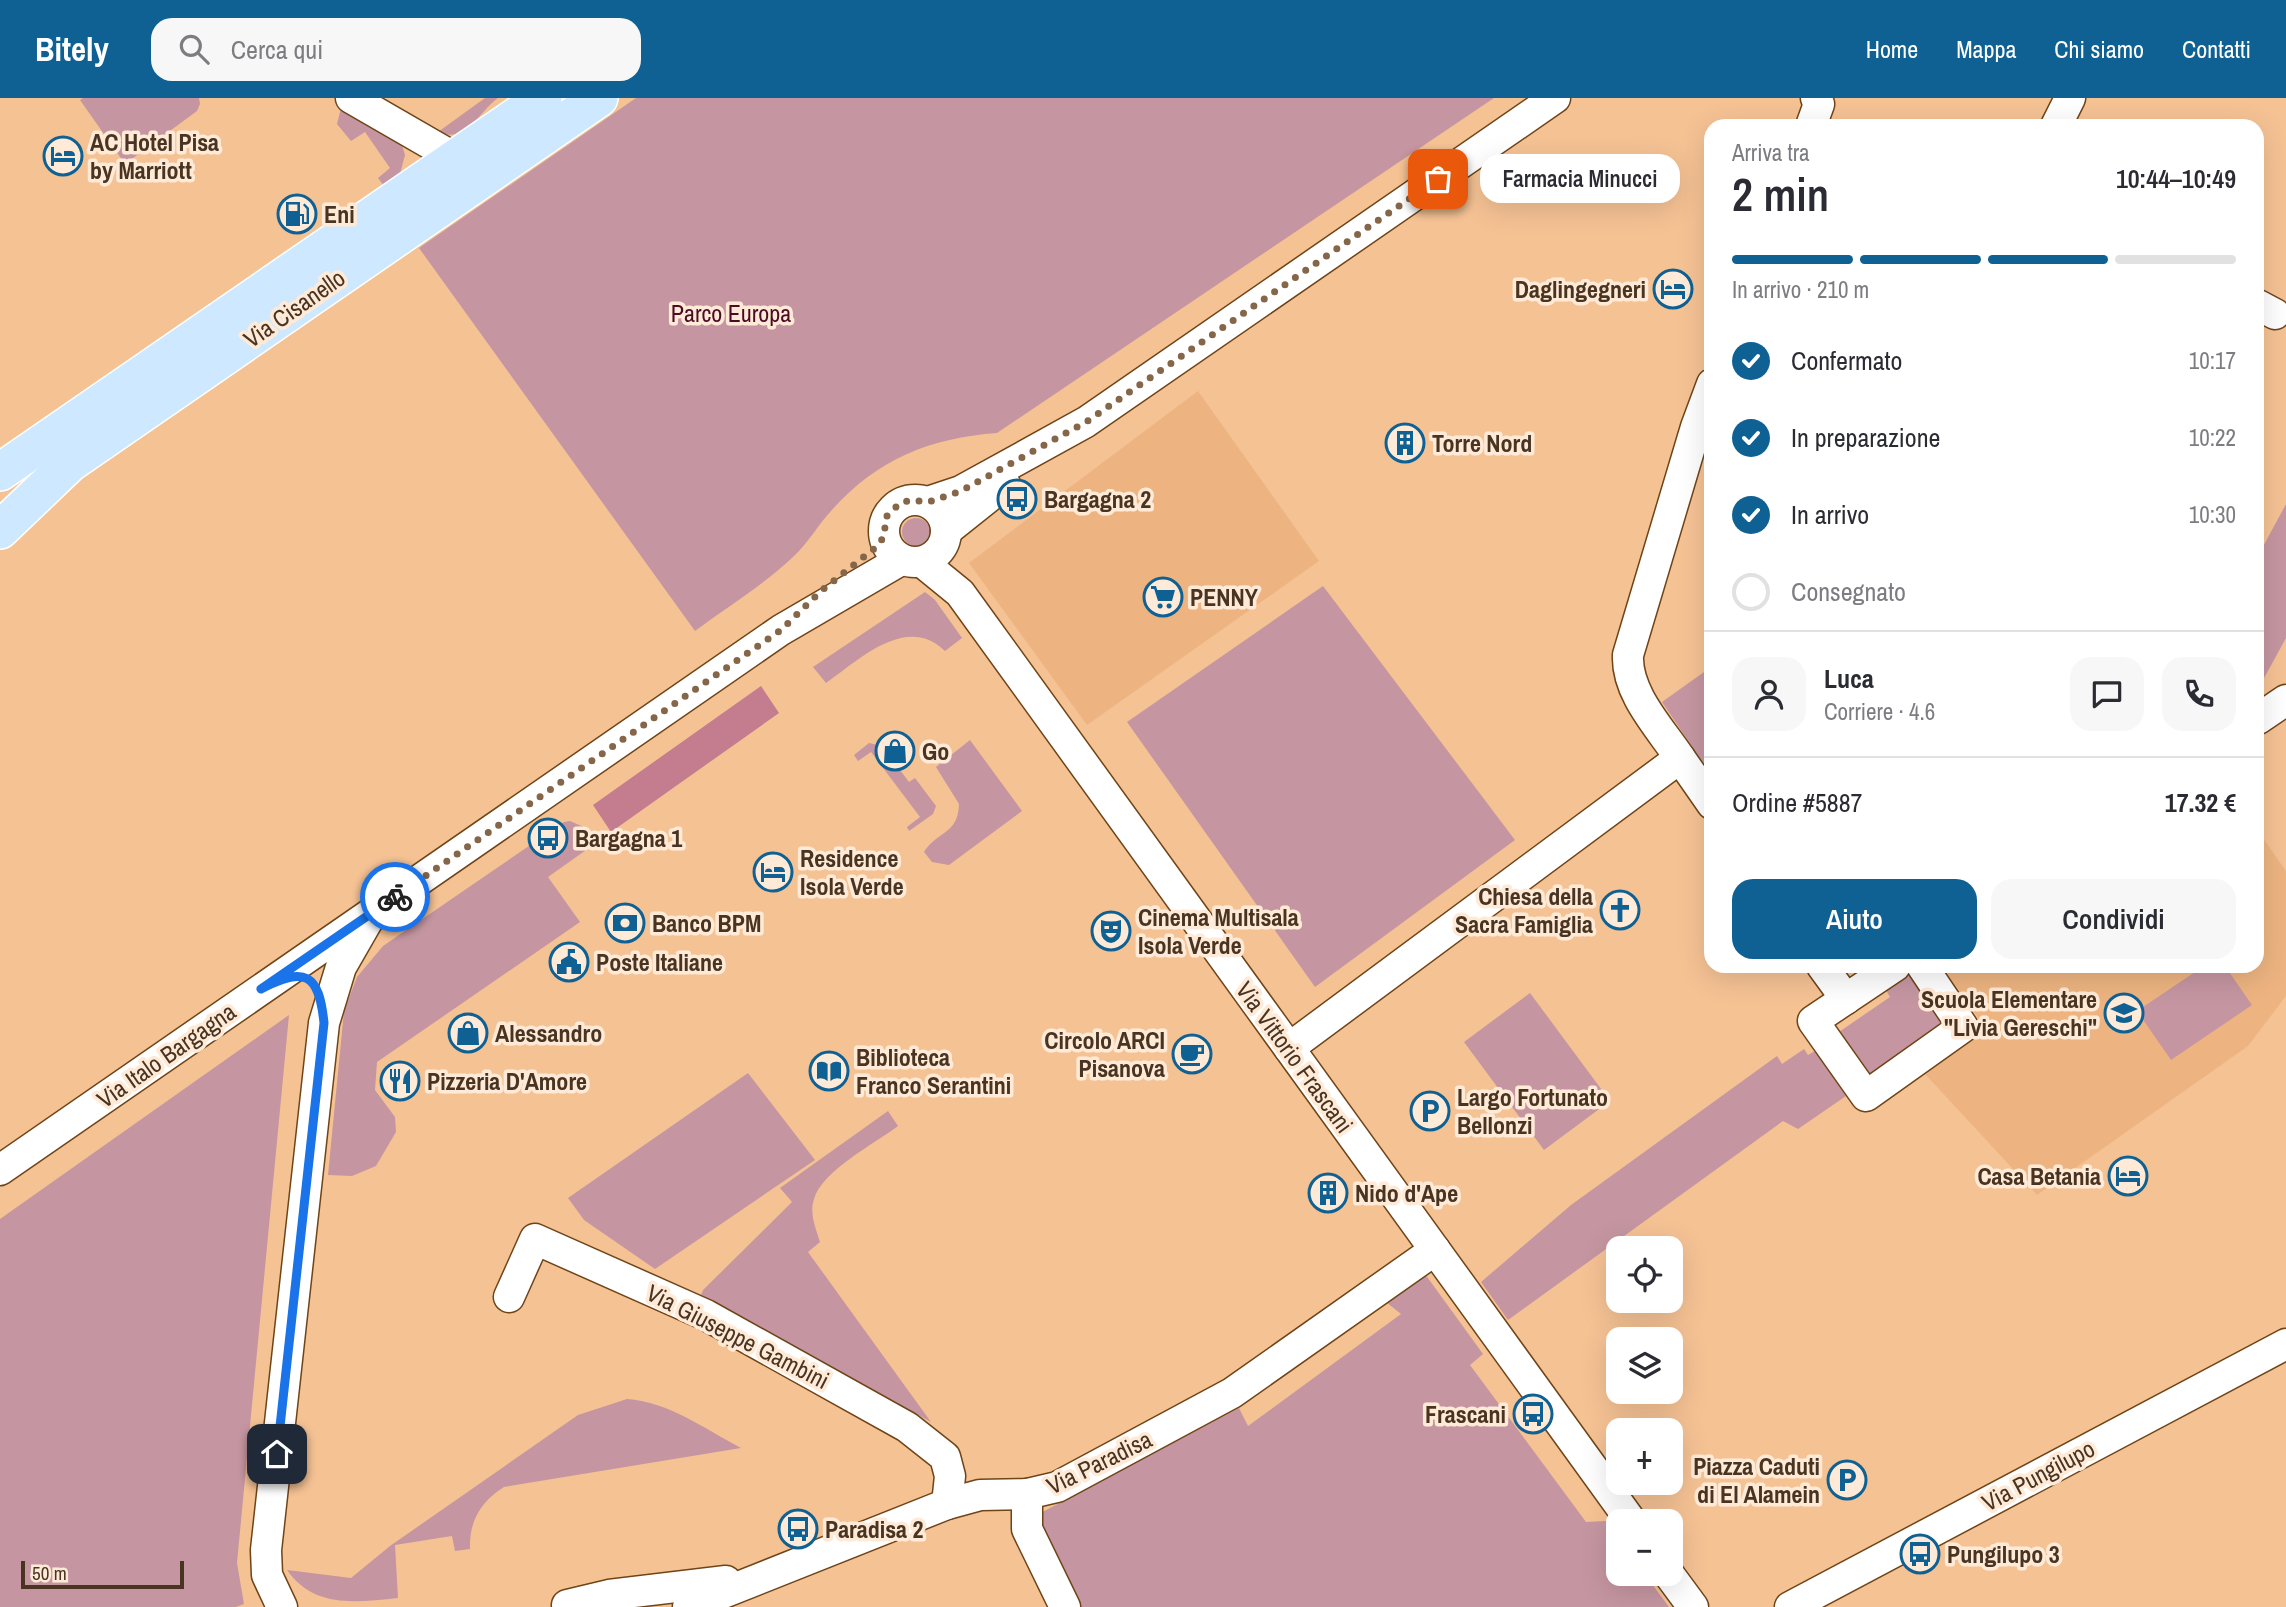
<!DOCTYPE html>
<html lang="it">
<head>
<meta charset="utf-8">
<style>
  :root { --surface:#fff; --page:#f7f7f7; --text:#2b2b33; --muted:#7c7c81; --line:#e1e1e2; --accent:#0f6193 }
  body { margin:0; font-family:"Archivo Narrow",sans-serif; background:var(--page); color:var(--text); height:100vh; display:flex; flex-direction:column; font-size:26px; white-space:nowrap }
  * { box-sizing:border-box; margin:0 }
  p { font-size:23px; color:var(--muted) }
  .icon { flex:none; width:38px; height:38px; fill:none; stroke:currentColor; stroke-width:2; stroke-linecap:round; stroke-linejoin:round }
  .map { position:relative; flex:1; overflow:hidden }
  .sheet { position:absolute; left:1704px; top:21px; width:560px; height:854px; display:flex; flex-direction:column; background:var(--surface); border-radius:21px; box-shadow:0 7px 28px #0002 }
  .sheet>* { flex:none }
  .buttons { position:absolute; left:1606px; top:1138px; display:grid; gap:14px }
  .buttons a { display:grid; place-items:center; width:77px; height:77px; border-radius:14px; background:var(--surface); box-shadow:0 7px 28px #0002; font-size:35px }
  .scale { position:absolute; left:21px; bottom:18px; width:163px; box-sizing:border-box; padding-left:7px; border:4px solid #483421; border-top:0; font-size:19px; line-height:24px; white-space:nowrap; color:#483421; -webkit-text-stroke:5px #ffead7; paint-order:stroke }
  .pin { position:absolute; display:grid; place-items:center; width:60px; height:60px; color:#fff; margin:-30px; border-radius:14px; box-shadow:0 4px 10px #0006 }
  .courier { position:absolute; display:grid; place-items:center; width:70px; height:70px; margin:-35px; border:5px solid #1a73e8; border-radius:50%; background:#fff; color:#222; box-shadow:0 2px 9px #0007 }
  .bubble { position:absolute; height:49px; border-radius:21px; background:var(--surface); box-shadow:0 7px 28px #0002; font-size:23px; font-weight:600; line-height:49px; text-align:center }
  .summary em { font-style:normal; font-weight:600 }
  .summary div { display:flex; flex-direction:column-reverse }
  .summary { display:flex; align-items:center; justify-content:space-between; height:119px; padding:0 28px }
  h1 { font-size:46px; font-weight:600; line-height:52px }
  .bar { display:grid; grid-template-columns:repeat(4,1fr); gap:10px 7px; align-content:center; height:84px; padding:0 28px }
  .bar i { height:9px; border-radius:5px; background:var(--line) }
  .bar .current { background:var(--accent) }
  .bar p { grid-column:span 4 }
  .line { display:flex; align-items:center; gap:18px; padding:0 28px; border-top:2px solid var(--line) }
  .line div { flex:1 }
  .round { display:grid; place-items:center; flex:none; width:74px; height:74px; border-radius:21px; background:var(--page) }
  ol { padding:0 28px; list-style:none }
  li { display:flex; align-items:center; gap:21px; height:77px }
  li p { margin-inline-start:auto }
  li .icon { padding:7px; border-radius:50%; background:var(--accent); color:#fff; stroke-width:4 }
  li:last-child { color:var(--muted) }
  li i { width:38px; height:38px; border:4px solid var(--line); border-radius:50% }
  .action { display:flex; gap:14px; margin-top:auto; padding:14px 28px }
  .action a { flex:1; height:80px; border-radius:21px; background:var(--accent); color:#fff; font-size:28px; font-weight:600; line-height:80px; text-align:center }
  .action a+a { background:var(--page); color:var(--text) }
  header { display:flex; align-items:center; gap:42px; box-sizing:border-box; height:98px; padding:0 35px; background:var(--accent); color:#fff }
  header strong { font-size:33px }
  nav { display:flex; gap:38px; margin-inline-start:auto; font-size:24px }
  .search { width:490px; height:63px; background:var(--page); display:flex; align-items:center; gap:18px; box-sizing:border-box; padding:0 24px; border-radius:21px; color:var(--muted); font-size:26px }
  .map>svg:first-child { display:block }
  .built { fill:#edb481 }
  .green { fill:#c596a1 }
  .forest { fill:#c47c8f }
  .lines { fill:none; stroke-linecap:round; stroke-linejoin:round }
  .minor-casing { stroke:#6f4417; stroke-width:33 }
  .major-casing { stroke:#fff; stroke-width:40 }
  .minor { stroke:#fff; stroke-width:30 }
  .major { stroke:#cee9ff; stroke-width:37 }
  .done { stroke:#856649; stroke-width:7; stroke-dasharray:0 12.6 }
  .route { stroke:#1a73e8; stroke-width:9 }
  .labels { text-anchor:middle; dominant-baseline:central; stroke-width:7; stroke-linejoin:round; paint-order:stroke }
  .poi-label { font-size:24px; font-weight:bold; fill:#483421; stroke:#ffead7; text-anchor:start }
  .street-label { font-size:24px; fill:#483421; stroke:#ffead7 }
  .park-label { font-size:24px; fill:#4d0a24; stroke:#ffead7 }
</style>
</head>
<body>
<header>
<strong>Bitely</strong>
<div class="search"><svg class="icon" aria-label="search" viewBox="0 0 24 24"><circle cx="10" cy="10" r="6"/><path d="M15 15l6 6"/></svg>Cerca qui</div>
<nav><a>Home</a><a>Mappa</a><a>Chi siamo</a><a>Contatti</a></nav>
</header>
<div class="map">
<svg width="2286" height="1509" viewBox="0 0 2286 1509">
  <rect width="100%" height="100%" fill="#f5c294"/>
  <g class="built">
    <path d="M1198 293 1319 463 1087 627 969 465Z"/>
    <path d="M2258 733 2286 773V898L2248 948 2037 1097 1925 976 1987 932 1942 868H2258Z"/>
  </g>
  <g class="green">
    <path d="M83 0H199L200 6 197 13 125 66 80 2Z"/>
    <path d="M485 0H498C478 14 468 46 438 34Z"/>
    <path d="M636 0H1494L997 335C930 340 877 361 831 413 818 427 808 445 794 458 765 486 727 509 695 533L419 150Z"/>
    <path d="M341 10 402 47 405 57 400 76 384 88 378 80 390 70 365 34 351 43 337 26Z"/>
    <path d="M2286 406V540L2258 591V458Z"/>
    <circle cx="916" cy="434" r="14"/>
    <path d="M1323 488 1515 742 1315 889 1127 624Z"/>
    <path d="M925 494 935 502 962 540 945 553C906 515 858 563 826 585L813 569Z"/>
    <path d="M1711 569V677L1662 604Z"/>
    <path d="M970 642 1022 713 949 767 932 764 924 754C937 733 958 737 959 706L936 669Z"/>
    <path d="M869 645 882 648 909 684 915 680 936 708 933 716 909 733 907 729 920 719 871 654 858 663 854 657Z"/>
    <path d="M570 723 586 730 596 745 548 779 580 824 377 964 375 992 395 1019 396 1034 376 1068 352 1078 328 1077 344 913 357 879 383 848 564 724Z"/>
    <path d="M2204 868H2225L2252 907 2171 962 2137 913Z"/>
    <path d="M1911 875 1948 928 1869 983 1836 936 1890 899 1886 892Z"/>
    <path d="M1530 895 1610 1003 1544 1052 1464 944Z"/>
    <path d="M289 917 237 1465 244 1506 236 1509H0V1121Z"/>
    <path d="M1804 951 1808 957 1815 953 1846 998 1798 1031 1783 1023 1508 1222 1481 1184 1571 1107 1777 958 1782 966Z"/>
    <path d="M748 975 815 1062 655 1171 584 1122 568 1100Z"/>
    <path d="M888 1013 898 1028C874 1046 822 1073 814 1101 809 1116 816 1130 820 1144L808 1154 931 1324 701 1197 703 1192 792 1104 780 1090Z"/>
    <path d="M1425 1176 1483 1256 1470 1267 1586 1424 1606 1423 1619 1441V1475H1644L1669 1509H1075L1033 1419 1239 1310 1248 1328 1401 1216 1386 1204Z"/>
    <path d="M627 1301C669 1304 705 1331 741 1350L504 1389C480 1404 469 1424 470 1451L455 1453 452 1438 395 1447 398 1500C351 1505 313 1509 287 1472L351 1480 390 1448 578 1317Z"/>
  </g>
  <path class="forest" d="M761 588 779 615 611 734 593 707Z"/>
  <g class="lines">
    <defs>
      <g id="minor">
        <path d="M351 0 455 60"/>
        <path d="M1811 28 1819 6 1816 0"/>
        <path d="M2056 28 2070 0"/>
        <path d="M2258 207 2275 216"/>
        <circle cx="915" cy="433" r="31"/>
        <path d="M928 404 961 393 1086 324 1555 0"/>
        <path d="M946 433 1005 386"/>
        <path d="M922 464 960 495 1631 1423"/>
        <path d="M2258 621 2286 602"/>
        <path d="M1680 660C1660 630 1626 595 1628 557L1696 329 1712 286"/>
        <path d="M1822 868 1846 901"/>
        <path d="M1895 868 1813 923 1866 998 1963 929 1922 868"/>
        <path d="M1289 950 1680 660 1712 706"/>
        <path d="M0 1072 781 532 901 462"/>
        <path d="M509 1199 535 1141 706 1217 907 1329 945 1359 950 1378 947 1406"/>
        <path d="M1027 1396V1431L1065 1509"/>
        <path d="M1668 1475 1693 1509"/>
        <path d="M567 1507 609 1497 726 1483"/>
        <path d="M282 1509 267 1477 266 1452 324 925 341 869 368 822"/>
        <path d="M688 1509 947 1406 980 1397 1027 1396 1057 1389 1232 1295 1435 1152"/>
        <path d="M1790 1509 2286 1246"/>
      </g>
      <g id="major">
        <path d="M0 374 543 0"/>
        <path d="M0 432 70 365 599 0"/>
      </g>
    </defs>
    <use href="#minor" class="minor-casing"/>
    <use href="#major" class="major-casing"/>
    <use href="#minor" class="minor"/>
    <use href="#major" class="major"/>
  </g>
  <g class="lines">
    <path class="done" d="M395 799 781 532 821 493 875 450 884 439 886 419 900 405 912 402 928 404 961 393 1086 324 1438 81"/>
    <path class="route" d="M277 1356 324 925C319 875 305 868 261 891L395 799"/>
  </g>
  <defs>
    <symbol id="hotel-ring" viewBox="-11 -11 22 22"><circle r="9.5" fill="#ffead7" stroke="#0f6193" stroke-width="1.5"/><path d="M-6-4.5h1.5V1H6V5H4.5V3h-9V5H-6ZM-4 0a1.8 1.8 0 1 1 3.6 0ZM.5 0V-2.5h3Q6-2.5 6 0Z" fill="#0f6193"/></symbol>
    <symbol id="fuel-ring" viewBox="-11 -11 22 22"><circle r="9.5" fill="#ffead7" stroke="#0f6193" stroke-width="1.5"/><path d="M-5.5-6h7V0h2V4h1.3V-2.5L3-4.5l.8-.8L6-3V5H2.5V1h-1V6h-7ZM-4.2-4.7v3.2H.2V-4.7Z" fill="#0f6193"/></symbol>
    <symbol id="building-ring" viewBox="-11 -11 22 22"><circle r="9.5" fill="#ffead7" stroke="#0f6193" stroke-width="1.5"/><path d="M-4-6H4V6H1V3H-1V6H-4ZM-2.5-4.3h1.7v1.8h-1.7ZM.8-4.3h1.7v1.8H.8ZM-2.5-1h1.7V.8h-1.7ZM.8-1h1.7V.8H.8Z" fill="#0f6193"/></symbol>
    <symbol id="bus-ring" viewBox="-11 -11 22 22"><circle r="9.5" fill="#ffead7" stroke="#0f6193" stroke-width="1.5"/><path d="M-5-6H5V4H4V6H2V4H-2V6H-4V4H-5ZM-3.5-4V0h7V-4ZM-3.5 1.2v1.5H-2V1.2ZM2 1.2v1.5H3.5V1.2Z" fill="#0f6193"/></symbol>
    <symbol id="supermarket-ring" viewBox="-11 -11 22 22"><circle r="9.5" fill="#ffead7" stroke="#0f6193" stroke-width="1.5"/><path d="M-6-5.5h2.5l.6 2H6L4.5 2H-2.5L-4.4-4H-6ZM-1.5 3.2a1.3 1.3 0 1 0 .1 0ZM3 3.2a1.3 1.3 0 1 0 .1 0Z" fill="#0f6193"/></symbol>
    <symbol id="shop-ring" viewBox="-11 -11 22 22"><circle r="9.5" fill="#ffead7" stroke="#0f6193" stroke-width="1.5"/><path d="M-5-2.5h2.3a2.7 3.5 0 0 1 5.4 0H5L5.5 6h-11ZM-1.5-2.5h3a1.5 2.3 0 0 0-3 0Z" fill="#0f6193"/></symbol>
    <symbol id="church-ring" viewBox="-11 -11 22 22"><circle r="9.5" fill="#ffead7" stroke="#0f6193" stroke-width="1.5"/><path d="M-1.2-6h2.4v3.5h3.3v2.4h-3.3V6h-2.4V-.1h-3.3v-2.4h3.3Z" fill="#0f6193"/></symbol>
    <symbol id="bank-ring" viewBox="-11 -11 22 22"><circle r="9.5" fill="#ffead7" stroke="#0f6193" stroke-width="1.5"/><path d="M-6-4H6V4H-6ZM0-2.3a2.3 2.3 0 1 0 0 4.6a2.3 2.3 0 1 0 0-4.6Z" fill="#0f6193"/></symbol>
    <symbol id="theatre-ring" viewBox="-11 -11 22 22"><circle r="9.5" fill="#ffead7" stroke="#0f6193" stroke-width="1.5"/><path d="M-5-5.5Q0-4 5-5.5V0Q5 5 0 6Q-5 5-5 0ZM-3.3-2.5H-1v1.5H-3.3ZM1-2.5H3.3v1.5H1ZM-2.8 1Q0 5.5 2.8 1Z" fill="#0f6193"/></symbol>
    <symbol id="civic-ring" viewBox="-11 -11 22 22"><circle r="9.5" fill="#ffead7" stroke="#0f6193" stroke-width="1.5"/><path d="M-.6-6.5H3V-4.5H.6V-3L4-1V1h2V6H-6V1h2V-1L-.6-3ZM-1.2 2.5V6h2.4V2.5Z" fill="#0f6193"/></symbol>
    <symbol id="school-ring" viewBox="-11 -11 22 22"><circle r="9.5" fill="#ffead7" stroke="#0f6193" stroke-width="1.5"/><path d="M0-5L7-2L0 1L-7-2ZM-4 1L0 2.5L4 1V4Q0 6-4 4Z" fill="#0f6193"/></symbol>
    <symbol id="cafe-ring" viewBox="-11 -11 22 22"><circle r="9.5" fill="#ffead7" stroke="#0f6193" stroke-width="1.5"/><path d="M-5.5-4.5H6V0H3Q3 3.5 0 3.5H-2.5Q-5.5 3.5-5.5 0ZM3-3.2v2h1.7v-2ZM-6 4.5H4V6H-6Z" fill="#0f6193"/></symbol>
    <symbol id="library-ring" viewBox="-11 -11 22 22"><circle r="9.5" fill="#ffead7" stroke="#0f6193" stroke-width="1.5"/><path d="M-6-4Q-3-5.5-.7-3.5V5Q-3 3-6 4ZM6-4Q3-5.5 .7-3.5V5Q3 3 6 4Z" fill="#0f6193"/></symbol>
    <symbol id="restaurant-ring" viewBox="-11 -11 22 22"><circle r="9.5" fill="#ffead7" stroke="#0f6193" stroke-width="1.5"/><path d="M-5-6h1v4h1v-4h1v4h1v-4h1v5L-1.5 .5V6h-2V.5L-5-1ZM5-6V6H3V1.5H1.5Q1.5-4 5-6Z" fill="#0f6193"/></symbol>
    <symbol id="parking-ring" viewBox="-11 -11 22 22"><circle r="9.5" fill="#ffead7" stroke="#0f6193" stroke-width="1.5"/><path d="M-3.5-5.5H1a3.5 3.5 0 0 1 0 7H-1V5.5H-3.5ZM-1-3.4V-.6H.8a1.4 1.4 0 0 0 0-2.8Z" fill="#0f6193"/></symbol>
  </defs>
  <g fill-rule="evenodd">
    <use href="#hotel-ring" x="41" y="36" width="44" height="44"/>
    <use href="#fuel-ring" x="275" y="94" width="44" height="44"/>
    <use href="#hotel-ring" x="1651" y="169" width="44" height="44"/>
    <use href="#building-ring" x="1383" y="323" width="44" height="44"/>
    <use href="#bus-ring" x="995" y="379" width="44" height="44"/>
    <use href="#supermarket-ring" x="1141" y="477" width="44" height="44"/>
    <use href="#shop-ring" x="873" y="631" width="44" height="44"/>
    <use href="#bus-ring" x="526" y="718" width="44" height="44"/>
    <use href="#hotel-ring" x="751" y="752" width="44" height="44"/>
    <use href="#church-ring" x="1598" y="790" width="44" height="44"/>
    <use href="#bank-ring" x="603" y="803" width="44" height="44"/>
    <use href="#theatre-ring" x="1089" y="811" width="44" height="44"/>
    <use href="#civic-ring" x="547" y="842" width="44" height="44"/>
    <use href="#school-ring" x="2102" y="893" width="44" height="44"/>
    <use href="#shop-ring" x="446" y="913" width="44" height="44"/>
    <use href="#cafe-ring" x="1170" y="934" width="44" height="44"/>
    <use href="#library-ring" x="807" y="951" width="44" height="44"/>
    <use href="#restaurant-ring" x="378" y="961" width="44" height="44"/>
    <use href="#parking-ring" x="1408" y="991" width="44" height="44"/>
    <use href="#hotel-ring" x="2106" y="1056" width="44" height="44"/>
    <use href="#building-ring" x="1306" y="1073" width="44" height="44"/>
    <use href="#bus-ring" x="1511" y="1294" width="44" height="44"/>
    <use href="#parking-ring" x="1825" y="1360" width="44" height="44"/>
    <use href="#bus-ring" x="776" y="1409" width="44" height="44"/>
    <use href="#bus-ring" x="1898" y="1434" width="44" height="44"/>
  </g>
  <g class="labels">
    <g class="poi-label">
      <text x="90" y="44">AC Hotel Pisa<tspan x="90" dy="28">by Marriott</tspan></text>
      <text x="324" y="116">Eni</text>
      <text x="1646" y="191" text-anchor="end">Daglingegneri</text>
      <text x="1432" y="345">Torre Nord</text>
      <text x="1044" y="401">Bargagna 2</text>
      <text x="1190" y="499">PENNY</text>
      <text x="922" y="653">Go</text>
      <text x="575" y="740">Bargagna 1</text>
      <text x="800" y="760">Residence<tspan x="800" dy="28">Isola Verde</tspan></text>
      <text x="1593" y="798" text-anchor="end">Chiesa della<tspan x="1593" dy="28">Sacra Famiglia</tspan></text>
      <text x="1138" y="819">Cinema Multisala<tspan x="1138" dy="28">Isola Verde</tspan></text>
      <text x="652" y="825">Banco BPM</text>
      <text x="596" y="864">Poste Italiane</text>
      <text x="2097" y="901" text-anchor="end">Scuola Elementare<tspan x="2097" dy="28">"Livia Gereschi"</tspan></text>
      <text x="495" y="935">Alessandro</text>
      <text x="1165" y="942" text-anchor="end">Circolo ARCI<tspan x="1165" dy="28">Pisanova</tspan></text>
      <text x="856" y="959">Biblioteca<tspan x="856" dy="28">Franco Serantini</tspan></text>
      <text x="427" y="983">Pizzeria D'Amore</text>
      <text x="1457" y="999">Largo Fortunato<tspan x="1457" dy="28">Bellonzi</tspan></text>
      <text x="2101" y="1078" text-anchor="end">Casa Betania</text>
      <text x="1355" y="1095">Nido d'Ape</text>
      <text x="1506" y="1316" text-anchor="end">Frascani</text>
      <text x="1820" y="1368" text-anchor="end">Piazza Caduti<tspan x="1820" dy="28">di El Alamein</tspan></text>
      <text x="825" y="1431">Paradisa 2</text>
      <text x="1947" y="1456">Pungilupo 3</text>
    </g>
    <g class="street-label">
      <text transform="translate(294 210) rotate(-35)">Via Cisanello</text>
      <text transform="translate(166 957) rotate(-35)">Via Italo Bargagna</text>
      <text transform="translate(1295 959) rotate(54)">Via Vittorio Frascani</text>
      <text transform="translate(738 1238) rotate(27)">Via Giuseppe Gambini</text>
      <text transform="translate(1099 1364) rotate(-26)">Via Paradisa</text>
      <text transform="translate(2038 1377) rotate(-28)">Via Pungilupo</text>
    </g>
    <g class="park-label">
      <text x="731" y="215">Parco Europa</text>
    </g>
  </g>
</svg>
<div class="buttons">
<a><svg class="icon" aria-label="locate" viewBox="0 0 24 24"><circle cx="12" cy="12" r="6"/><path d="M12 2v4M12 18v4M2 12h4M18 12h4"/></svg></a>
<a><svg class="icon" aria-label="layers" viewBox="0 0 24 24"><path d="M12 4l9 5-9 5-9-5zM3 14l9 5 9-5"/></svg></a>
<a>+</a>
<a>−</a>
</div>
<div class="scale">50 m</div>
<div class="pin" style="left:1438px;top:81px;background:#ea580c"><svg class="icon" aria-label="bag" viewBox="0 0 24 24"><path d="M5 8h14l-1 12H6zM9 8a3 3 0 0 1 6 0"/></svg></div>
<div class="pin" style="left:277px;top:1356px;background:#1f2937"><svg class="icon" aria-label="home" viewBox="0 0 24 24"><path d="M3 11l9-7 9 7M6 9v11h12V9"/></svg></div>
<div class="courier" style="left:395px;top:799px"><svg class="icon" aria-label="bike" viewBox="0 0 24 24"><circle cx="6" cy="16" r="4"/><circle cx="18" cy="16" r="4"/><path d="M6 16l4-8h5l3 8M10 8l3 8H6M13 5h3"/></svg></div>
<div class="bubble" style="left:1480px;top:56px;width:200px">Farmacia Minucci</div>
<section class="sheet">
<div class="summary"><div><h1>2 min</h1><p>Arriva tra</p></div><em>10:44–10:49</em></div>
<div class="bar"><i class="current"></i><i class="current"></i><i class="current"></i><i></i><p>In arrivo · 210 m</p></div>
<ol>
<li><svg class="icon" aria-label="check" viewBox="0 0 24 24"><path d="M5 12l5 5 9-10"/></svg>Confermato<p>10:17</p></li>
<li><svg class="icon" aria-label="check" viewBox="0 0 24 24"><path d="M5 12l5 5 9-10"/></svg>In preparazione<p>10:22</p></li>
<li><svg class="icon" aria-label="check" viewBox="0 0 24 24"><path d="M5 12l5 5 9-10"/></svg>In arrivo<p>10:30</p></li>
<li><i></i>Consegnato</li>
</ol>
<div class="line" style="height:126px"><a class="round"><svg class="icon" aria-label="person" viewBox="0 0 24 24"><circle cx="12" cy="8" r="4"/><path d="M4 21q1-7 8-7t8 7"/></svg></a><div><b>Luca</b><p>Corriere · 4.6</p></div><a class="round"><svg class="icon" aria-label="chat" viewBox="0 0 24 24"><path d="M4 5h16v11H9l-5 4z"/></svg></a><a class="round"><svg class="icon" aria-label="phone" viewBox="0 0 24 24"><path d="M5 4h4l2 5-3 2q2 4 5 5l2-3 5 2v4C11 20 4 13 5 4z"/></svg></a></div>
<div class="line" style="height:91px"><div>Ordine #5887</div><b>17.32 €</b></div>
<div class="action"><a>Aiuto</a><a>Condividi</a></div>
</section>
</div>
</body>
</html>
